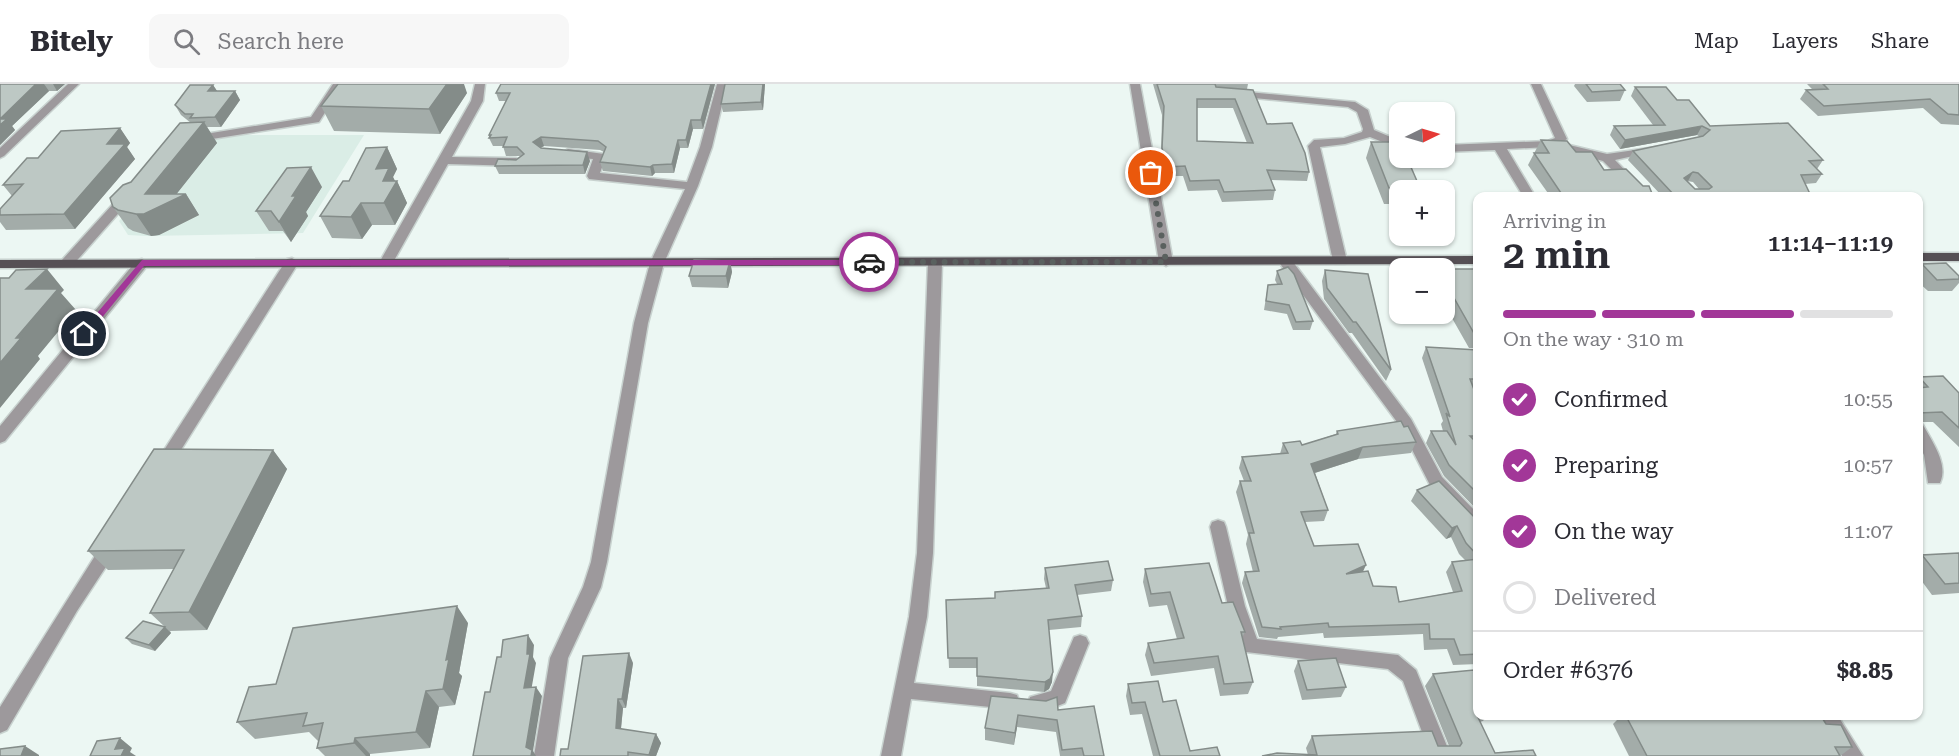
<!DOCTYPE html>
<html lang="en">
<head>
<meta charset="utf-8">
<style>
  :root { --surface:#fff; --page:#f7f7f7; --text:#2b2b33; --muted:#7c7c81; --line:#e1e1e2; --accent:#a23798 }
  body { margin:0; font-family:"Roboto Serif",serif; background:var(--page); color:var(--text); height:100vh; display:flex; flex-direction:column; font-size:22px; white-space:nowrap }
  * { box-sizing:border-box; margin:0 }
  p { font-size:20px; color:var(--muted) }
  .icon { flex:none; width:33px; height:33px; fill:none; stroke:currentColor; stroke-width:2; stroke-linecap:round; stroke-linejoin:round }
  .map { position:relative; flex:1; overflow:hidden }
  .details { position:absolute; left:1473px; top:108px; width:450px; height:528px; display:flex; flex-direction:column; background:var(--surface); border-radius:12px; box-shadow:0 2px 4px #0004 }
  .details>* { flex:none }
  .needle { width:39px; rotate:85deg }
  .tools { position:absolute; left:1389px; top:18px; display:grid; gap:12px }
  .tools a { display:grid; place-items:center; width:66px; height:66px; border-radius:12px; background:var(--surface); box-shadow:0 2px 4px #0004; font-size:30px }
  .pin { position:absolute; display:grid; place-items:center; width:51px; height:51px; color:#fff; margin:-26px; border:3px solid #fff; border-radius:50%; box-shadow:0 2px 6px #0007 }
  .courier { position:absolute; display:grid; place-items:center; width:60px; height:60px; margin:-30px; border:4px solid #a23798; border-radius:50%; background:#fff; color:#222; box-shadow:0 2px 8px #0007 }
  .summary em { font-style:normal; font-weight:600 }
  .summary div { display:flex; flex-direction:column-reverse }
  .summary { display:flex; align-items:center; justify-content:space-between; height:102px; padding:0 30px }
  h1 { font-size:39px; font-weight:600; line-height:45px }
  .bar { display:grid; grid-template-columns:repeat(4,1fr); gap:9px 6px; align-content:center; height:72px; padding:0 30px }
  .bar i { height:8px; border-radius:4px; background:var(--line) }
  .bar .selected { background:var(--accent) }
  .bar p { grid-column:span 4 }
  .line { display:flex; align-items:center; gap:15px; padding:0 30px; border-top:2px solid var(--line) }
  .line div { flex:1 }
  ol { padding:0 30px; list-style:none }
  li { display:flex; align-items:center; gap:18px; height:66px }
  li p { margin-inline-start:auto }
  li .icon { padding:6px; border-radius:50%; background:var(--accent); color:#fff; stroke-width:4 }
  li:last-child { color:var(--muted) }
  li i { width:33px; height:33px; border:3px solid var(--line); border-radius:50% }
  header { display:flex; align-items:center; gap:36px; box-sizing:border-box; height:84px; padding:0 30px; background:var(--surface); border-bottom:2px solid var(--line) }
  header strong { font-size:28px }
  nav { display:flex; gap:33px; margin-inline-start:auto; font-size:21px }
  .search { width:420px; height:54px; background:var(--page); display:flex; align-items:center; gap:15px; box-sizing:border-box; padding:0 21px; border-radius:12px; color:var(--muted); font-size:22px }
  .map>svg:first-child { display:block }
  .built { fill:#daede6 }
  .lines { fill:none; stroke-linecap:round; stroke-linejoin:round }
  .minor-casing { stroke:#c8d2cf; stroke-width:3 }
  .major-casing { stroke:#c8d2cf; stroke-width:3 }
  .minor { fill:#9d999c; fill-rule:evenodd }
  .major { fill:#565055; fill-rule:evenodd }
  .wall { fill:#a3aca9; fill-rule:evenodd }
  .shaded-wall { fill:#848c89 }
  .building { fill:#bdc8c4; stroke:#848c89; stroke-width:1.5; fill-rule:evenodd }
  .route { fill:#a23798 }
  .done { stroke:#5a615f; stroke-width:6; stroke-dasharray:0 10.8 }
</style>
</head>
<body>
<header>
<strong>Bitely</strong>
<div class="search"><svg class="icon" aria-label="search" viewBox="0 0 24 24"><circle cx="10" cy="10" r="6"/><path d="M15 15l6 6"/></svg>Search here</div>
<nav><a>Map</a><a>Layers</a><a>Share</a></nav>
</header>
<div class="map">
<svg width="1959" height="672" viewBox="0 0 1959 672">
  <rect width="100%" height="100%" fill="#ecf7f3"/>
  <path class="built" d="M240 51H364L303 149 147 152 128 151 119 137 186 61Z"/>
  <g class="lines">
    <defs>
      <g id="minor">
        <path d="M68 0H79L4 72 0 74V64Z"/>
        <path d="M333 0H343L319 38 193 58 187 55 193 52 311 33Z"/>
        <path d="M475 0H485L483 17 452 73 516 74 522 78 516 82 448 80 391 182H381L379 179 471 17Z"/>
        <path d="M717 0H727L712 63 698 102 664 179 648 239 607 478 601 503 568 574 554 672H534L550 574 583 503 591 478 634 239 650 179 685 105 589 95 587 92 593 75 568 73 562 69 568 65 604 70 606 72 600 89 687 98 700 63Z"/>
        <path d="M1130 0H1140L1173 178 1166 182 1159 178Z"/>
        <path d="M1531 0H1541L1567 55 1561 59 1607 70 1656 63V67L1615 76 1650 112H1638L1603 77 1550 63 1507 65 1535 112H1523L1495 66 1444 68V61L1548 57 1555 54Z"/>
        <path d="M1237 7 1355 18 1368 26 1374 46 1400 57V65L1370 53 1345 60 1320 63 1347 177 1345 180H1335L1333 177 1308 62 1314 56 1344 54 1362 48 1363 45 1357 28 1348 23 1233 12 1232 10Z"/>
        <path d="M127 108 133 112 131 115 72 182H62L60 179 62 176 123 109Z"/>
        <path d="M1285 173 1290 174 1411 335 1442 393 1478 430V447L1472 446 1430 401 1400 342 1278 177Z"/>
        <path d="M292 174 299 178 169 385H157L155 381 157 377 287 175Z"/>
        <path d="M935 174 942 178 933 469 927 533 914 599 1010 609 1017 611 1019 617 1017 623 1010 625 911 615 901 672H881L909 533 917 469 928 178Z"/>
        <path d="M142 175 149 179 147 182 5 357 0 359V342L137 176Z"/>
        <path d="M1918 339 1923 341C1932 357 1949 381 1940 399H1928L1924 371 1918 360Z"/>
        <path d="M1218 436 1224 438 1226 443 1245 522 1257 555 1398 571 1416 586 1451 672H1431L1403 597 1388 585 1246 568 1228 522 1210 443 1212 438Z"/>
        <path d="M111 454 117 456 119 461 117 466 77 527 7 646 0 649V623L105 456Z"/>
        <path d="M1080 551 1086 553 1089 559 1065 619 1045 627 1030 625 1028 619 1030 613 1051 607 1074 553Z"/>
        <path d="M1819 632H1838L1863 672H1842Z"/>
      </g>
      <g id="major">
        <rect x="1918" y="169" width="41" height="8"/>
        <path d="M1478 172V180L0 184V176Z"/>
      </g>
    </defs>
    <use href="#minor" class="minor-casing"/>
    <use href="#major" class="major-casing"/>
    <use href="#minor" class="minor"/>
    <use href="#major" class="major"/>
  </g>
  <g class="wall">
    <path d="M0 0H65L57 7H49L12 42 15 46 0 61Z"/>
    <path d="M501 0H715L703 45H693L688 64H680L674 89H655L652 92 603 87 600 78 604 68 600 66 544 62 541 64 590 77 585 90H499L495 82 516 76 520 72H506L503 62H493L489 54V51L506 17H499L496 9Z"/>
    <path d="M725 0H765L763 26 723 28 721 20Z"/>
    <path d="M1153 0H1248L1247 5 1267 40 1309 88 1307 97 1271 96 1275 106 1273 116 1222 118 1217 106 1188 107 1183 92H1166L1161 74 1162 31ZM1197 24H1233L1247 59 1197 57Z"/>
    <path d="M1575 0H1620L1625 6 1620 17 1587 18 1574 2Z"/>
    <path d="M1807 0H1959V41L1941 40 1923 24 1818 32 1800 15 1806 6H1813Z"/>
    <path d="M213 1 217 7H235L240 16 221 43H207L217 59 176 110H186L199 131 159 151 151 152 133 147 128 144 113 123 131 98 191 39 181 31 175 21Z"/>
    <path d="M1635 3 1677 16 1710 42 1823 76 1817 85 1822 90 1816 99 1805 100 1811 112H1662L1628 76 1633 67 1700 53 1697 51 1620 65 1610 51 1614 42 1653 41 1631 12ZM1687 97 1693 98 1699 105H1695Z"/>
    <path d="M467 9 440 50 334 47 321 22Z"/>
    <path d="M120 44 130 59 127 63 135 75 75 145 6 146 0 138V125L12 112 3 101 38 74Z"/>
    <path d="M1541 56 1576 68 1604 86 1653 112H1550L1528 81Z"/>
    <path d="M1371 58 1420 104 1419 106H1400V120H1384L1366 74Z"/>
    <path d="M387 63 397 85 393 93 395 97H397L407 119 395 141H372L362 155 332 154 320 132 349 97Z"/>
    <path d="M322 103 306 128 308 132 291 158 283 147H269L256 127Z"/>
    <path d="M730 177 732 188 728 204 692 203 689 192Z"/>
    <path d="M1922 180 1959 192V199L1952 207H1928L1918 198V184Z"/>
    <path d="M1444 185H1478V264H1469L1448 227H1444Z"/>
    <path d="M1325 186 1391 286 1386 297 1352 249H1349L1324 215 1322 197Z"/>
    <path d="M1277 187 1313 237 1310 246H1293L1287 230 1264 226 1268 201 1277 200 1275 196Z"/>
    <path d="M1426 263 1478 266V307H1475L1478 316V427L1444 392 1426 359 1431 347H1443L1441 340 1443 337 1422 274Z"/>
    <path d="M1918 293 1959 309V363L1933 338H1918Z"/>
    <path d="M1404 343 1416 358 1411 369 1358 375 1315 389 1328 426 1324 437 1305 438 1314 462 1363 488 1373 502 1399 518 1453 508 1446 488 1452 478 1465 476 1459 470 1451 453 1446 455 1411 417 1417 406 1478 437V580L1453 581 1447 565 1424 566 1423 550 1324 554 1323 549 1278 553 1277 555 1259 553 1242 499 1245 488H1253L1246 460 1248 451 1236 408 1240 397H1244L1239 384 1242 373 1280 370 1283 359 1302 361 1336 350 1337 347Z"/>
    <path d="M273 366 287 385 207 546 170 547 171 549 155 567 132 560 126 554 165 543 150 529 174 485 108 486 88 467Z"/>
    <path d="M1959 469V509L1932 511 1918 492V474L1922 471Z"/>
    <path d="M1045 484 1113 496 1111 507 1077 511 1082 532 1081 543 1049 546 1052 598 1049 605 1044 608 977 602V584H949L946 516 995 514V508L1046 504 1044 495Z"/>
    <path d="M1145 485 1222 519 1245 548 1242 554 1253 598 1248 610 1220 612 1214 584 1151 592 1145 571 1148 559 1177 555 1167 521 1149 523 1143 498Z"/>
    <path d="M468 539 459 589 462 592 455 621 439 623 430 664 370 670V672H325L317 664 318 657 309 648 255 655 237 638 276 600Z"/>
    <path d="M1298 577 1346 603 1341 613 1302 616 1294 587Z"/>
    <path d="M633 579 626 624H623L621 645 656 650 661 659 656 672H560L568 665Z"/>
    <path d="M1433 590 1478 593V632H1487L1483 637 1480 638 1495 669 1536 672 1308 671 1306 664 1312 652 1449 662 1425 602Z"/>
    <path d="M1128 600 1163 618 1190 667 1220 672H1153L1142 630 1130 631 1126 612Z"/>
    <path d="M991 612 1058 626 1104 672H1060L1056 648 1017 643 1014 661 985 656V644Z"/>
    <path d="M1621 632H1821L1826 640 1852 663 1840 672H1629L1613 640Z"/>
  </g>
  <g class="shaded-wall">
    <path d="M36 0H44L49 7 12 42 15 46 0 61V35Z"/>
    <path d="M53 0H65L57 7Z"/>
    <path d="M447 0H464L467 9 440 50 429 25Z"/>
    <path d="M711 0H715L703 45 701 36Z"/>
    <path d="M763 0H765L763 26 761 18Z"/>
    <path d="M213 1 219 10 208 7Z"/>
    <path d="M235 7 240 16 221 43 215 33Z"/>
    <path d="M691 36 693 45 688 64 686 56Z"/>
    <path d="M204 38 217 59 171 117 186 110 199 131 159 151 151 152 136 130 145 110Z"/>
    <path d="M1702 42 1697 51 1620 65 1625 56Z"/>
    <path d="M120 44 130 59 127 63 135 75 75 145 64 130 107 60Z"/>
    <path d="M541 53 544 62 536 66 533 58Z"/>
    <path d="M678 56 680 64 674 89 672 80Z"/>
    <path d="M387 63 397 85 393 93 396 99 397 97 407 119 395 141 384 119 376 85Z"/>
    <path d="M587 68 590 77 585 90 583 81Z"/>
    <path d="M653 81 655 89 652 92 650 83Z"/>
    <path d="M311 83 322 103 306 128 308 132 291 158 279 138 292 112Z"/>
    <path d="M1693 88 1688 97 1684 94Z"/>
    <path d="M361 119 372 141 362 155 351 133Z"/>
    <path d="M730 177 732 188 728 204 726 192Z"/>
    <path d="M47 185 64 206 61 209 76 226 38 272 40 275 0 324V279L16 254 26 205Z"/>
    <path d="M1363 363 1358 375 1308 391 1311 380Z"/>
    <path d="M273 366 287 385 207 546 189 528Z"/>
    <path d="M1457 442 1451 453 1446 455 1452 444Z"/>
    <path d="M1366 481 1361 492 1346 490Z"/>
    <path d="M457 522 468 539 459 589 462 592 455 621 443 605 446 576Z"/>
    <path d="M165 543 171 549 155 567 149 561Z"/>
    <path d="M528 551 534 561 533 573 536 579 530 613 524 604Z"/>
    <path d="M629 569 633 579 626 624 622 615Z"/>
    <path d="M1053 588 1052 598 1049 605 1044 608 1045 598Z"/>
    <path d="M536 603 542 612 533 667 536 672H531L526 663Z"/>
    <path d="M426 607 439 623 430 664 416 648Z"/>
    <path d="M618 615 623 624 620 653 616 644Z"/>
    <path d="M1018 631 1017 643 1014 661 1015 649Z"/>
    <path d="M656 650 661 659 656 672H650L649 671Z"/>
    <path d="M120 654 132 664 130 668 136 672H121L115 665Z"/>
    <path d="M355 654 370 670V672H366L354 659Z"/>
    <path d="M25 662 39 671V672H21Z"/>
  </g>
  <g class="building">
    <path d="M0 0H36L0 35Z"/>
    <path d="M338 0H447L429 25 321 22Z"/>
    <path d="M501 0H711L701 36H691L686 56H678L672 80 653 81 650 83 600 78 606 63 598 57 541 53 533 58 541 64 587 68 583 81 495 82 498 75 516 76 524 70 517 63H503L507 53 489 54 491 51H489L510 9H496Z"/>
    <path d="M725 0H763L761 18 721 20Z"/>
    <path d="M1157 0H1215L1216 3 1253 6 1267 40 1292 39 1305 69 1309 88 1267 86 1275 106 1224 108 1219 96 1190 97 1185 82 1167 83 1162 64 1164 22ZM1197 15H1235L1253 59 1197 57Z"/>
    <path d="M1586 0H1620L1625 6 1592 8Z"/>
    <path d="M1823 0H1959V31L1948 30 1930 15 1824 22 1806 6 1828 5Z"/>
    <path d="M190 1H213L208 7H235L215 33 190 34 193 30H185L175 21Z"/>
    <path d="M1635 3H1666L1677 16H1689L1710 42 1788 39 1823 76 1809 77 1822 90 1801 91 1811 112H1675L1633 67 1703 52 1710 46 1702 42 1625 56 1614 42 1665 41ZM1693 88 1698 89 1712 103 1709 105H1695L1684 94Z"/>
    <path d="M0 35H7L0 41Z"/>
    <path d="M204 38 145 110H186L144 130H136L118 126 113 123 110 114 123 101 131 98 180 39Z"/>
    <path d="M120 44 107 60H125L64 130 0 131V125L23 100 3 101 27 74H38L61 47Z"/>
    <path d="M1541 56 1567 57 1576 68H1592L1604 86 1626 85 1643 102H1649L1653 112H1563L1534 69H1549Z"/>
    <path d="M1371 58H1400V74H1407L1420 104H1389Z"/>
    <path d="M387 63 376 85 389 84 383 97H397L384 119H361L351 133 320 132 343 97H349L366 64Z"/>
    <path d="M311 83 292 112H296L279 138 271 127H256L287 84Z"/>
    <path d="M694 176 730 177 726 192H689Z"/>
    <path d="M1946 179 1959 192V195L1937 196 1922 180Z"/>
    <path d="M1288 183 1294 190 1313 237 1296 238 1289 221 1266 217 1268 201 1282 200 1277 187Z"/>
    <path d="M47 185 26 205H58L16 254H21L0 279V194H9L16 186Z"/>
    <path d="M1444 185H1478V251H1475L1454 214H1444Z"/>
    <path d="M1325 186 1368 190 1391 286 1356 238H1353L1327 204Z"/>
    <path d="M1426 263 1478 266V295H1470L1478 316V352H1470L1478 360V410L1449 381 1431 347H1447L1456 361 1446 329 1450 333Z"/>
    <path d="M1943 292 1959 309V344L1942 328 1918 329V304L1928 303 1919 293Z"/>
    <path d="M1401 337 1404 343 1408 342 1416 358 1363 363 1311 380 1328 426 1301 428 1314 462 1358 460 1366 481 1346 490 1368 487 1373 502 1396 503 1399 518 1462 507 1452 478 1478 475V570L1460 571 1454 555H1430L1429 540 1329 543 1328 539 1280 543 1281 545 1262 543 1245 488 1259 487 1249 449H1254L1240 397H1251L1242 373 1288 369 1283 359 1300 357 1302 361 1338 350 1337 347Z"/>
    <path d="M154 365 273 366 189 528 150 529 184 466 88 467Z"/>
    <path d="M1439 397 1478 437V472L1466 459 1457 442 1452 444 1417 406Z"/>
    <path d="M1959 469V499L1945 500 1922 471Z"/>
    <path d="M1108 477 1113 496 1075 501 1082 532 1048 536 1053 588 1050 595 1045 598 977 592V574H948L946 516 995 514V508L1049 504 1045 484Z"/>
    <path d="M1209 479 1222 519 1233 518 1245 548H1241L1253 598 1224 600 1218 572 1154 579 1148 559 1184 554 1170 508 1151 510 1145 485Z"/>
    <path d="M457 522 446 576 449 575 443 605 426 607 416 648 355 654 354 659 317 664 323 639 303 642 307 629 237 638 249 603 276 600 293 544Z"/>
    <path d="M143 537 165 543 149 561 126 554Z"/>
    <path d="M528 551 527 570H530L524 604 536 603 526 663 532 666 531 672H473L485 608H490L497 573H501L503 556Z"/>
    <path d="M629 569 622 615H618L616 644 656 650 649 671 628 668V672H560L561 665H568L583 572Z"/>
    <path d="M1336 574 1346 603 1307 606 1298 577Z"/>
    <path d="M1474 586 1478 593V627H1475L1495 669 1533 666 1536 672H1262L1277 669 1317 671 1312 652 1432 647 1438 662H1460L1462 659 1433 590Z"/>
    <path d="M1158 597 1163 618 1176 616 1190 667 1217 663 1220 672H1160L1145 618 1132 619 1128 600Z"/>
    <path d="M991 612 1046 617 1057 613 1058 626 1094 622 1104 672H1084L1082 664 1062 666 1057 636 1018 631 1015 649 985 644Z"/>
    <path d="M1626 632H1821L1826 640 1841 641 1852 663H1835L1840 672H1647Z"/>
    <path d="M120 654 115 665 125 664 121 672H90L97 657Z"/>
    <path d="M25 662 21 672H0V665Z"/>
  </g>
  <path class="route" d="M142 176H869L873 178 869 181 144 182 87 252H81V248Z"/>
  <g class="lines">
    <path class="done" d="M869 178H1166L1151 89"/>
  </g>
</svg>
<div class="tools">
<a><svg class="needle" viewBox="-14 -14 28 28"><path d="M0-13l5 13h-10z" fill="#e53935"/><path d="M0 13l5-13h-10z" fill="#7c7c81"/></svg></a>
<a>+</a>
<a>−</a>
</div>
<div class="pin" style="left:1151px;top:89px;background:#ea580c"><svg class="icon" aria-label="bag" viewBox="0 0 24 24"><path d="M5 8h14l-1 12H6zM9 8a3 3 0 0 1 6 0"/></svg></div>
<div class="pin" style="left:84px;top:250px;background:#1f2937"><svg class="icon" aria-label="home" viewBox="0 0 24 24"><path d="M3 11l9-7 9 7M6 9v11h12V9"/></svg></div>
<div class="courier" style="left:869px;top:178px"><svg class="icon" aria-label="car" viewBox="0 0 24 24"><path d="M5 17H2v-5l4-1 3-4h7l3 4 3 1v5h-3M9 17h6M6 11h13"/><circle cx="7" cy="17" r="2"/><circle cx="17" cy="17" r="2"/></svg></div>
<section class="details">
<div class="summary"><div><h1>2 min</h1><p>Arriving in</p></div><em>11:14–11:19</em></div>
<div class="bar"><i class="selected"></i><i class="selected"></i><i class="selected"></i><i></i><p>On the way · 310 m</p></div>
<ol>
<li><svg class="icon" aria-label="check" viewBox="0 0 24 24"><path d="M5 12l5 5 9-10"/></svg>Confirmed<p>10:55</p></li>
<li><svg class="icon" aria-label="check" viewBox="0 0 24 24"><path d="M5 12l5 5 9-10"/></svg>Preparing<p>10:57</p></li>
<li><svg class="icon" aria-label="check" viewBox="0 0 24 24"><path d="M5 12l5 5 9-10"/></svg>On the way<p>11:07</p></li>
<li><i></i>Delivered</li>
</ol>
<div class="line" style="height:78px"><div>Order #6376</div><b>$8.85</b></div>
</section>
</div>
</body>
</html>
